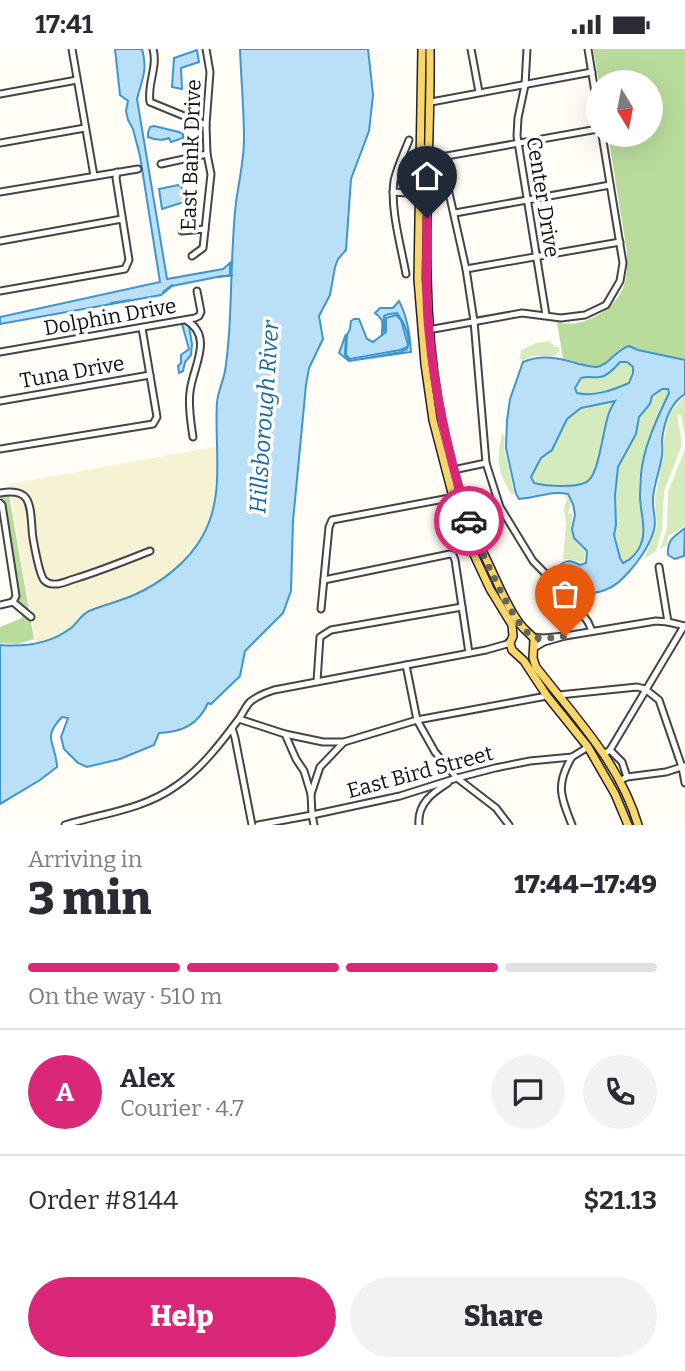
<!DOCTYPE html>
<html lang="en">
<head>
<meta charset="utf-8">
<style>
  :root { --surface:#fff; --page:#f2f2f3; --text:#2b2b33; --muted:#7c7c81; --line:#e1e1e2; --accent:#db2777 }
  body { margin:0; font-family:Bitter,serif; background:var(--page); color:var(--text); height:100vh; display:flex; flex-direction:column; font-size:26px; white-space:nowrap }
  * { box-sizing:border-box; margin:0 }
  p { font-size:23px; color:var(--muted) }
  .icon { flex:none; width:38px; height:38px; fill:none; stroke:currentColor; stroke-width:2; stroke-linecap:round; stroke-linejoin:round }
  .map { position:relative; height:776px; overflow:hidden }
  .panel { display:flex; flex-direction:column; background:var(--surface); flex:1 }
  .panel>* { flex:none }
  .needle { width:46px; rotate:170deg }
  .controls { position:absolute; left:586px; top:21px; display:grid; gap:14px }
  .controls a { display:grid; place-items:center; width:77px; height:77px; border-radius:50%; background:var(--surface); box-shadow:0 7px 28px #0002; font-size:35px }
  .pin { position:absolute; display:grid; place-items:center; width:60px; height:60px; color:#fff; margin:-72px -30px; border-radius:50% 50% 50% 0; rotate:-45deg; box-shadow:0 0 7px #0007 }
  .pin .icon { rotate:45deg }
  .courier { position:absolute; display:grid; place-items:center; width:70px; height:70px; margin:-35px; border:5px solid #db2777; border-radius:50%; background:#fff; color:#222; box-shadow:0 2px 9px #0007 }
  .head em { font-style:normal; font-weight:800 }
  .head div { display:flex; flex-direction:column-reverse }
  .head { display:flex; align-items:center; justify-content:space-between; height:119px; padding:0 28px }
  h1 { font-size:46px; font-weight:800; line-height:52px }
  .bar { display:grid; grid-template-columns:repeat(4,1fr); gap:10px 7px; align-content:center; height:84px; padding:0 28px }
  .bar i { height:9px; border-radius:5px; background:var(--line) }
  .bar .active { background:var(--accent) }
  .bar p { grid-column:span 4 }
  .line { display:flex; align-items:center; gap:18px; padding:0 28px; border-top:2px solid var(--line) }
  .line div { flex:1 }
  .round { display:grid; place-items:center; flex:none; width:74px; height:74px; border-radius:37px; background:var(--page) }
  .primary-button { display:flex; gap:14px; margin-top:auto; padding:14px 28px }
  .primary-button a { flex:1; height:80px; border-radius:42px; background:var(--accent); color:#fff; font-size:28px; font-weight:800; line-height:80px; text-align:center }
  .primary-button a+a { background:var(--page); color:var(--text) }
  .status { display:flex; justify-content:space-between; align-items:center; height:49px; padding:0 35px; background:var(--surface); direction:ltr }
  .status svg { height:19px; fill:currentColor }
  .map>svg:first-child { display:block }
  .farmland { fill:#f6f3d4 }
  .green { fill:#d5ebbd }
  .forest { fill:#b9dc9c }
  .water { fill:#b9e0f7; stroke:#3f96cf; stroke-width:2; fill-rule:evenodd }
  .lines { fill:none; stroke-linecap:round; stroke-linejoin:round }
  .stream { stroke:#3f96cf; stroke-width:2 }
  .minor-casing { stroke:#444; stroke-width:9 }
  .major-casing { stroke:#222; stroke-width:10 }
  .minor { stroke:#fff; stroke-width:5 }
  .major { stroke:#f9d66b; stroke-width:7 }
  .done { stroke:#646461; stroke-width:7; stroke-dasharray:0 12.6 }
  .route { stroke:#db2777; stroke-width:9 }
  .labels { text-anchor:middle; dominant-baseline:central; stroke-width:7; stroke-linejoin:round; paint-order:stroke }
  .street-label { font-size:21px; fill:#111; stroke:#fff }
  .water-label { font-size:23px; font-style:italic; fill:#1768a6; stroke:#fff }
</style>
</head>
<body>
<div class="status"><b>17:41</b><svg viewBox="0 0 49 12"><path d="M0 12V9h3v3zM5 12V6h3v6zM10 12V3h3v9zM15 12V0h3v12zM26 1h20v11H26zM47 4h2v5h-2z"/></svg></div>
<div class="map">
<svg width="685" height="776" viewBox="0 0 685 776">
  <rect width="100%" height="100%" fill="#fffdf5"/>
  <path class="farmland" d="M219 397 214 453 211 469 202 489 191 504 176 519 152 536 136 545 85 563 71 579 51 591 36 594 9 435Z"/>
  <g class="green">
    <path d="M550 292 555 298H559L560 303H558L555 307H533L522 312 520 309 521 301 536 294Z"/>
    <path d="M620 313H627L633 317V324L629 334C613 341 594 347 577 344L574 339 581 329C588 327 593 329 600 328 608 327 615 319 620 313Z"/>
    <path d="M662 340H668L669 344 650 386 641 470C642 474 644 477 644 481 645 494 635 509 623 514L620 509 614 486 616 476 615 446 618 418 636 385 639 368 650 355 652 347Z"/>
    <path d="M685 347V387L681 366H677L681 388V398L664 442 662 480 656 502 644 510 657 479 655 449 664 406V392L667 377 671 362Z"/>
    <path d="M615 351C613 356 610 362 608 367 602 382 599 421 589 431 580 440 546 437 534 434L531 429 541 409 552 400 567 370 581 359Z"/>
    <path d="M502 384 505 389 504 399 514 444 512 446C496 421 497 412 502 384Z"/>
    <path d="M685 391V476L676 483 668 487 667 496 660 500 667 480 668 443 685 400Z"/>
    <path d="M563 446 567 447 571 455 568 465H573C570 488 570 486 585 503L584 512C579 514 571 509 563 510L566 474 564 460 567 449Z"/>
  </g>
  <g class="forest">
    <path d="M593 0H685V311L638 301 629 297 621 299 605 315 593 318 563 310 557 273C581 280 612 263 622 241 628 229 627 215 627 203L608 86H651V33H599Z"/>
    <path d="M8 440 34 590 18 595 0 594V578L22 569 0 441Z"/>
  </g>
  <g class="water">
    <path d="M115 0H142C148 21 142 30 137 50L167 230 223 220 230 214V227H222L172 237 161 246 0 275V268L160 233 140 107 133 80 128 71 126 62 128 52 120 46Z"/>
    <path d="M240 0H368L373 46 369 82 351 130 346 201 338 210 335 218 330 246 319 267 323 290 309 319 306 336 293 472 291 542 283 564 245 602 240 627 211 655 208 654C198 676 182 683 159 684L154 696 120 710 87 718 78 714 64 700 61 688 68 669 62 668C41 690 56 693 57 718L40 731 0 755V596C24 598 50 595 71 579 77 574 82 565 89 562 104 556 120 552 134 546 161 534 188 513 202 488 226 447 214 398 217 353 218 342 223 333 225 322 227 310 228 298 229 285 232 241 231 197 236 153 239 132 244 111 244 90 244 60 241 30 240 0Z"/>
    <path d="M197 1 199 13 181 19 182 40 172 38 174 9Z"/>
    <path d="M154 77 179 83 183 85V89L171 93 169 89C162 92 155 91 148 88V84L150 78Z"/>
    <path d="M178 136 182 138 184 153 162 160 159 140Z"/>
    <path d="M399 252C407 267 410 286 411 303L349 312 339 304 346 285 345 306 350 312 401 303 407 300C412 290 404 273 397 264L389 265 384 267V282L382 284C382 273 385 272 375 264L380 259H393Z"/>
    <path d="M396 266 401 271 408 296 407 298 400 301 350 310 346 306 347 286 350 280 351 272 354 270H359L367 290 373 293 386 283V269Z"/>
    <path d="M184 274 189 277 192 295 191 306 185 313 183 322 179 324 178 317 181 314V306L189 300 182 275Z"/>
    <path d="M629 297 638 301 685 311V345C670 354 664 374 662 391 662 397 663 402 662 407 660 421 654 435 653 449 652 460 657 471 654 481 649 499 638 513 626 526 616 537 604 544 589 544 574 543 563 530 558 518 566 510 570 511 580 516L586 514 587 502 574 489 572 480 575 466 573 455 568 445C551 441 537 449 519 450L516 445 506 399 507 371 510 350 523 313C542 305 560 309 579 315 585 316 590 318 596 318 610 316 615 301 629 297ZM620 313H627L633 318V324L629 334C613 341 594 348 577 344L575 339 581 329C588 327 593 329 600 328 608 327 615 319 620 313ZM662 340H668L669 344C657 370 644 396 641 425 641 432 640 440 640 447 640 462 647 481 641 495 638 503 631 511 623 514L620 509 614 486 616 476 615 446 618 418 636 385 639 368 650 355 652 347ZM615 352C612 357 609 362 608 367 603 382 599 422 589 431 580 440 545 437 534 434L531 428 541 409 552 401 567 370 581 359Z"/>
    <path d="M685 479 684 507 675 510 668 506C667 490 674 488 685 479Z"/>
  </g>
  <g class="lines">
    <g class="stream">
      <path d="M219 228 232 226"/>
      <path d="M163 243 172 236"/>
      <path d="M111 254 130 251"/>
    </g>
    <defs>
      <g id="minor">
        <path d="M72 0 94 127"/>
        <path d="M153 0C158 18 147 35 150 53L206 76"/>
        <path d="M471 0 479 43"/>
        <path d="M527 0 525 36 518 69 517 87 546 266"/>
        <path d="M588 0 598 62"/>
        <path d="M0 45 77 31"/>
        <path d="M431 53 592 23"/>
        <path d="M0 94 85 79"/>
        <path d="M421 96 428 105 441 108 598 80"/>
        <path d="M441 108 466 220 474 272 486 414 500 458 533 512 574 554 588 573 592 582"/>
        <path d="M161 115 207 105"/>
        <path d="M0 143 138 120"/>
        <path d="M393 143 421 145"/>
        <path d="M455 164 610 136"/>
        <path d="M182 182 205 180"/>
        <path d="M0 192 122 170"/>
        <path d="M192 207 203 199 211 125 207 105 206 76 210 23 206 0"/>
        <path d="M466 220 620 193"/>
        <path d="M406 225C401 197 390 160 394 132 397 118 404 104 409 91"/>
        <path d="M0 242 125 220 129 211 116 129 117 123"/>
        <path d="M186 271C215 288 192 319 190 343 188 358 191 374 193 388"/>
        <path d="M428 281 522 264 561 269 585 266 606 256 620 232 623 214 602 86"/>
        <path d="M0 303 195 269 199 267 201 263 197 242"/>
        <path d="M0 352 150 326"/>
        <path d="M0 400 153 375 157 368 142 279"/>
        <path d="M453 421 486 414"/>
        <path d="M0 444C30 439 30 453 32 479 32 487 39 525 44 531 46 533 50 535 53 535 60 536 67 532 74 530 100 522 125 512 150 502"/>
        <path d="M0 454 2 456 16 547 13 553"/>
        <path d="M659 518 668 573"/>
        <path d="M324 531 450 505 453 506 455 511 469 604"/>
        <path d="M0 556 13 553 31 568"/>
        <path d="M321 560 329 478 332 471 455 448"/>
        <path d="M565 587 656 572 668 573 685 577"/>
        <path d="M533 588 543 589 565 587 544 593 534 599"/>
        <path d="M406 616 417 671 435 703 457 729 496 759 509 776"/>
        <path d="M317 632 320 588 331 581 462 558"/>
        <path d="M559 646 637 638 645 640 659 651 682 718 685 734"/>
        <path d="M239 670 285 685 296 710 304 722 311 745 312 766 314 776"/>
        <path d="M232 679 235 689 252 776"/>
        <path d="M285 685 323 693H344"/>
        <path d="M610 701 622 713 627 728"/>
        <path d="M604 705 610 701 684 577"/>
        <path d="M619 732 627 728 666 723 685 717"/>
        <path d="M311 745 320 718 344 693 417 671 547 647"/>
        <path d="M65 776C104 764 142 761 176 737 200 721 221 694 238 671 243 665 245 658 250 653 257 647 265 644 274 641L486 601 507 595 511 591"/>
        <path d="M258 776 312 766 400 747 457 729 495 719 530 712 572 708 588 698"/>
        <path d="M419 776C417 755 432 744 448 734"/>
        <path d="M572 776C561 748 555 736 572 708"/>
      </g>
      <g id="major">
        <path d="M422 0 418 230 425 315 433 371 458 467 469 495 490 540 512 576 513 587 510 594 512 601 524 612 547 647 588 698 615 745 628 776"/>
        <path d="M430 0C431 76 425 153 427 229 429 328 446 430 490 518 499 537 507 558 520 575 524 581 530 584 534 590L533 609 536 618C574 667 620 714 638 776"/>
      </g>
    </defs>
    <use href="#minor" class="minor-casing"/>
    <use href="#major" class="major-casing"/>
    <use href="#minor" class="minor"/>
    <use href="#major" class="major"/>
  </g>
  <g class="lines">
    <path class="done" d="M469 472C478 495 513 577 532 587 541 591 555 588 565 587"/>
    <path class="route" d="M427 169C427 207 425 245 429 282 435 348 449 409 469 472"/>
  </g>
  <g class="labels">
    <g class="street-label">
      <text transform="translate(191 106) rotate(-88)">East Bank Drive</text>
      <text transform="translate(543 148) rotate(81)">Center Drive</text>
      <text transform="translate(110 268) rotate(-10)">Dolphin Drive</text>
      <text transform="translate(72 323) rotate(-10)">Tuna Drive</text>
      <text transform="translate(420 723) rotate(-15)">East Bird Street</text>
    </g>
    <g class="water-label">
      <text transform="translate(264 368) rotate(-86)">Hillsborough River</text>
    </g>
  </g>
</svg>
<div class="controls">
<a><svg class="needle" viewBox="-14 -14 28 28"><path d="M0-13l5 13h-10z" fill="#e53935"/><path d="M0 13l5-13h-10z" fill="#7c7c81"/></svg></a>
</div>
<div class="pin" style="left:565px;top:587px;background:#ea580c"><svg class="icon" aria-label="bag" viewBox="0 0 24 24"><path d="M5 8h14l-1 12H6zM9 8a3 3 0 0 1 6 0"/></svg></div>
<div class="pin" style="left:427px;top:169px;background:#1f2937"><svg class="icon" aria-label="home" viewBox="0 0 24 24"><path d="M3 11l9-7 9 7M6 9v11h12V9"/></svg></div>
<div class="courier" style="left:469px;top:472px"><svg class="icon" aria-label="car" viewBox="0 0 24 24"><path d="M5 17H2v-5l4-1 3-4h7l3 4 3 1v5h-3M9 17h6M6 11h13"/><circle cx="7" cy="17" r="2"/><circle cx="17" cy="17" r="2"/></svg></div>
</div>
<section class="panel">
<div class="head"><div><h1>3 min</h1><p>Arriving in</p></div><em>17:44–17:49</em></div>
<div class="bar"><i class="active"></i><i class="active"></i><i class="active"></i><i></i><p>On the way · 510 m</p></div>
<div class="line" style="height:126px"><b class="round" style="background:var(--accent);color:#fff">A</b><div><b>Alex</b><p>Courier · 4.7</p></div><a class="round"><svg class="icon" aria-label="chat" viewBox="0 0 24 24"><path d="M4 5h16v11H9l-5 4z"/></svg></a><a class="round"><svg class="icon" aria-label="phone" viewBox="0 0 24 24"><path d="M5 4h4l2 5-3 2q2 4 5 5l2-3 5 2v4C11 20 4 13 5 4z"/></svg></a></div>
<div class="line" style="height:91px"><div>Order #8144</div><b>$21.13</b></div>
<div class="primary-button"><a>Help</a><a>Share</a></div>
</section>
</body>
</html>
